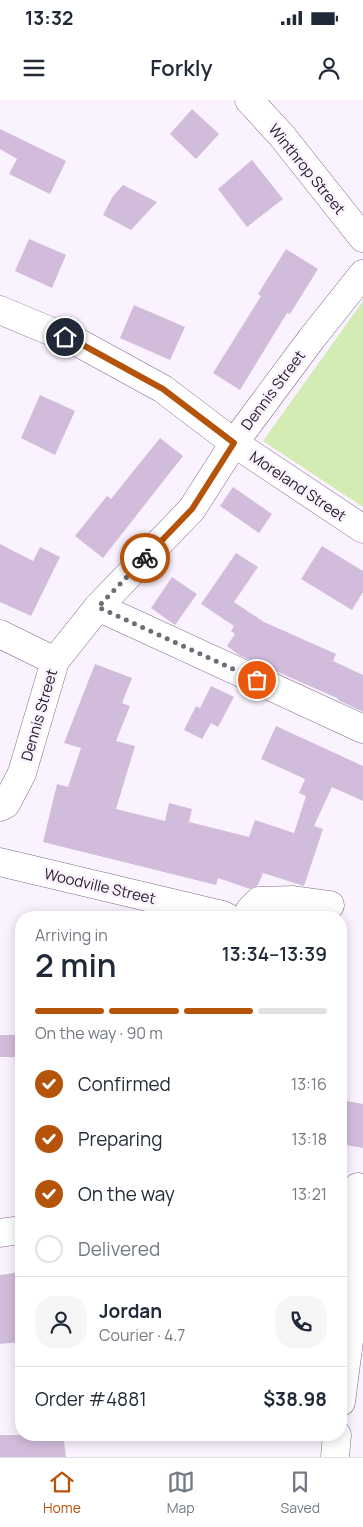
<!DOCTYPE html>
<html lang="en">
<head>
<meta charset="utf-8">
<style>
  :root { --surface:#fff; --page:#f6f6f7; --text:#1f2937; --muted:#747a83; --line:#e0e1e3; --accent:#b45309 }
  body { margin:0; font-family:Manrope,sans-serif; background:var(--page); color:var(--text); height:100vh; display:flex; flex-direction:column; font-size:19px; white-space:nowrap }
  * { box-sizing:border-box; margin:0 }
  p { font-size:16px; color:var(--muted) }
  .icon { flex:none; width:28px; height:28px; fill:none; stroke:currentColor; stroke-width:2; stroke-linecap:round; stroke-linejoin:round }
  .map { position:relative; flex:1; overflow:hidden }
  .side { position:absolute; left:15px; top:811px; width:332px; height:530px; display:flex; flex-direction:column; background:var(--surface); border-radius:20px; box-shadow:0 2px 12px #0003 }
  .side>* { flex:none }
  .pin { position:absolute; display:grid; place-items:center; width:42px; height:42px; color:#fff; margin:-21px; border:2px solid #fff; border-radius:50%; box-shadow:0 1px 5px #0007 }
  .courier { position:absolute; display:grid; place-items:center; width:50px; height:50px; margin:-25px; border:4px solid #b45309; border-radius:50%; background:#fff; color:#222; box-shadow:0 1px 6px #0007 }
  .summary em { font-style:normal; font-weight:600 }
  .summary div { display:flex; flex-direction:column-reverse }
  .summary { display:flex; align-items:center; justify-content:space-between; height:85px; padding:0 20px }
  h1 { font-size:32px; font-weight:600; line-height:38px }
  .bar { display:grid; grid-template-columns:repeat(4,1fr); gap:8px 5px; align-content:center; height:60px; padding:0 20px }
  .bar i { height:6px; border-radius:4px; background:var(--line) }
  .bar .active { background:var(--accent) }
  .bar p { grid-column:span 4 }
  .line { display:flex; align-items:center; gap:12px; padding:0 20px; border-top:1px solid var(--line) }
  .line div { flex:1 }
  .round { display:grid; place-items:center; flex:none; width:52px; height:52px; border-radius:20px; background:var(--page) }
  ol { padding:0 20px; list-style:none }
  li { display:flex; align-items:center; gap:15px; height:55px }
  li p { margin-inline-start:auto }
  li .icon { padding:5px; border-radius:50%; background:var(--accent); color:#fff; stroke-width:4 }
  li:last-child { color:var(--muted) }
  li i { width:28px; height:28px; border:2px solid var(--line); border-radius:50% }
  .status { display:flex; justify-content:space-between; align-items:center; height:35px; padding:0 25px; background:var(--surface); direction:ltr }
  .status svg { height:14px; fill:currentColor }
  header { display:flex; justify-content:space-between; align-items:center; height:65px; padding:0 20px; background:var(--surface); font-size:22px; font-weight:600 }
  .tab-bar { display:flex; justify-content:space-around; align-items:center; height:70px; border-top:1px solid var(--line); background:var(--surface); font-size:14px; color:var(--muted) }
  .tab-bar a { display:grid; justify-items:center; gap:2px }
  .tab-bar .active { color:var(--accent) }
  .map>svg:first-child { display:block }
  .green { fill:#d3ecb3 }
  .building { fill:#d2bcdb }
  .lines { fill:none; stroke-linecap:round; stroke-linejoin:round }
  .minor-casing { stroke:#7f6b88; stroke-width:29 }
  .minor { stroke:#fff; stroke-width:28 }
  .done { stroke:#726a76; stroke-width:5; stroke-dasharray:0 9 }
  .route { stroke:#b45309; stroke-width:6 }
  .labels { text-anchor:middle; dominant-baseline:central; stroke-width:5; stroke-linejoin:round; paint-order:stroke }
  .street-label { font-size:15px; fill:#29202c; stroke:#fbf2ff }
</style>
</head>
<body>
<div class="status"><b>13:32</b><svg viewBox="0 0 49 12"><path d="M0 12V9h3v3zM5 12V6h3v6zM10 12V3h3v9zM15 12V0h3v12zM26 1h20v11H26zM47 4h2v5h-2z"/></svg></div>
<header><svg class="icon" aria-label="menu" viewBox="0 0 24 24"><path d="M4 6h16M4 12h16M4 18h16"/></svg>Forkly<svg class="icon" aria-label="person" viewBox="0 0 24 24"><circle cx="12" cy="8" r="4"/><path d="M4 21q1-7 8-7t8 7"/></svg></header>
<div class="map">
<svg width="363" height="1357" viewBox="0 0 363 1357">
  <rect width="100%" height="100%" fill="#fbf2ff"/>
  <path class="green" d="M363 201V407L263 341Z"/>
  <g class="building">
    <path d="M192 9 219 34 196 59 170 34Z"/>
    <path d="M0 29 66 61 50 94 9 74 17 59 0 49Z"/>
    <path d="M252 60 283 99 247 127 218 89Z"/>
    <path d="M123 85 157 102 131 130 103 115 113 96Z"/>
    <path d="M29 139 66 155 52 188 15 171Z"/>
    <path d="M286 149 318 169 290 214 287 213 240 290 213 273 261 196 258 194Z"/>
    <path d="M134 205 185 227 170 260 120 238Z"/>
    <path d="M40 295 75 311 55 355 21 338Z"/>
    <path d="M160 338 183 356 103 458 75 436 107 396 111 399Z"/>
    <path d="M233 387 272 414 259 433 220 406Z"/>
    <path d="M0 444 33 461 40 447 60 457 31 516 0 502Z"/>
    <path d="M322 446 363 471V492L352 510 301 479Z"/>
    <path d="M236 453 258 467 234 502 264 522 336 554 333 561 363 575V612L338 600 339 599 239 555 227 546 235 534 231 531 234 526 201 504Z"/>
    <path d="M172 477 197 494 175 525 151 508Z"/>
    <path d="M95 564 132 578 122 603 130 606 116 641 135 646 116 709 165 721 169 703 192 709 189 722 249 737 255 720 294 733 306 696 299 693 305 679 261 659 276 626 363 666V701L332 687 314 726 323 729 304 786 263 773 258 785 250 789 218 778 216 785 43 742 57 684 68 687 81 648 64 643Z"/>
    <path d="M211 586 234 597 218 627 211 623 202 639 184 630 196 606 200 608Z"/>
    <rect x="0" y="935" width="21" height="22"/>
    <path d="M341 1000 363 1004V1048L341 1044Z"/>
    <path d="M21 1172V1242L0 1244V1175Z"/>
    <path d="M0 1335H63L66 1357H0Z"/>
  </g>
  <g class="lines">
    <defs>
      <g id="minor">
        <path d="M249 0 282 36 363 138"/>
        <path d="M0 210 81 244 163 289 234 343 363 429"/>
        <path d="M98 507 363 629"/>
        <path d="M0 534 55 561"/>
        <path d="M0 707 6 704 22 673 55 561 98 507 192 409 234 343 312 238 363 174"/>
        <path d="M0 762 223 815 228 818"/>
        <path d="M246 818 250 810 259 801 293 800 330 805"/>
        <path d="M0 1133 21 1130"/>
        <path d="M341 1302 350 1233 358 1087"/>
        <path d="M335 1357 337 1335"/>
      </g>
    </defs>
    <use href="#minor" class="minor-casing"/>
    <use href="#minor" class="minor"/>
  </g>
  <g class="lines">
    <path class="done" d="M145 458 98 507 257 580"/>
    <path class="route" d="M65 237 81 244 163 289 234 343 192 409 145 458"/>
  </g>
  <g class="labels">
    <g class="street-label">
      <text transform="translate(307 69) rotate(51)">Winthrop Street</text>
      <text transform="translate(273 290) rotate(-53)">Dennis Street</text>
      <text transform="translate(298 386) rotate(34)">Moreland Street</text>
      <text transform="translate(39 615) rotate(-74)">Dennis Street</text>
      <text transform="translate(100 786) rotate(13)">Woodville Street</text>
    </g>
  </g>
</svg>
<div class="pin" style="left:257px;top:580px;background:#ea580c"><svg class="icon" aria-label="bag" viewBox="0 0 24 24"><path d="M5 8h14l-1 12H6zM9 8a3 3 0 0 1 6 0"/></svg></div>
<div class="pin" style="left:65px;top:237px;background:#1f2937"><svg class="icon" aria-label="home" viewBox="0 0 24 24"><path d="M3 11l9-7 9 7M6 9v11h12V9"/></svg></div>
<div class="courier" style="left:145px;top:458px"><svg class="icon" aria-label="bike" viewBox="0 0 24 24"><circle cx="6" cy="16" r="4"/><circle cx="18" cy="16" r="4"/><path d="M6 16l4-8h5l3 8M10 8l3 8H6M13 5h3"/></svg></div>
<section class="side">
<div class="summary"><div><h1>2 min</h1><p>Arriving in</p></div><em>13:34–13:39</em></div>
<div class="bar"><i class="active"></i><i class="active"></i><i class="active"></i><i></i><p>On the way · 90 m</p></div>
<ol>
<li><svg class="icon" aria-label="check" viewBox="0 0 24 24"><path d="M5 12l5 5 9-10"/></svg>Confirmed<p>13:16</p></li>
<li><svg class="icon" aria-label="check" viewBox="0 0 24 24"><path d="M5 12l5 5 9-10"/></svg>Preparing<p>13:18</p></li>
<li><svg class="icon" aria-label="check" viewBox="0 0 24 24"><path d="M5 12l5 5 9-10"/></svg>On the way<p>13:21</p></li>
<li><i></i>Delivered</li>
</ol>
<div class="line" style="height:90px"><a class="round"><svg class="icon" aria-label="person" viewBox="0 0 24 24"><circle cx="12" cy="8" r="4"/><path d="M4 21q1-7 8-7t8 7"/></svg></a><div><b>Jordan</b><p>Courier · 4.7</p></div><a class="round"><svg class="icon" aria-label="phone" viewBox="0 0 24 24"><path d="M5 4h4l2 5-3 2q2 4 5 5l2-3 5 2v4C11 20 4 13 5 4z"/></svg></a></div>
<div class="line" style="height:65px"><div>Order #4881</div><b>$38.98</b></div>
</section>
</div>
<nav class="tab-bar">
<a class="active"><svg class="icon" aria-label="home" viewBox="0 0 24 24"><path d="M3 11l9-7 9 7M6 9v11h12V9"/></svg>Home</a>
<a><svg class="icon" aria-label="map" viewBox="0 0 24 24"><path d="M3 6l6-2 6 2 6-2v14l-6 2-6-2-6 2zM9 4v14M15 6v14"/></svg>Map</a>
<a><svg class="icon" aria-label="saved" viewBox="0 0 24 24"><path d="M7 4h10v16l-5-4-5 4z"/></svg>Saved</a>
</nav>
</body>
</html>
